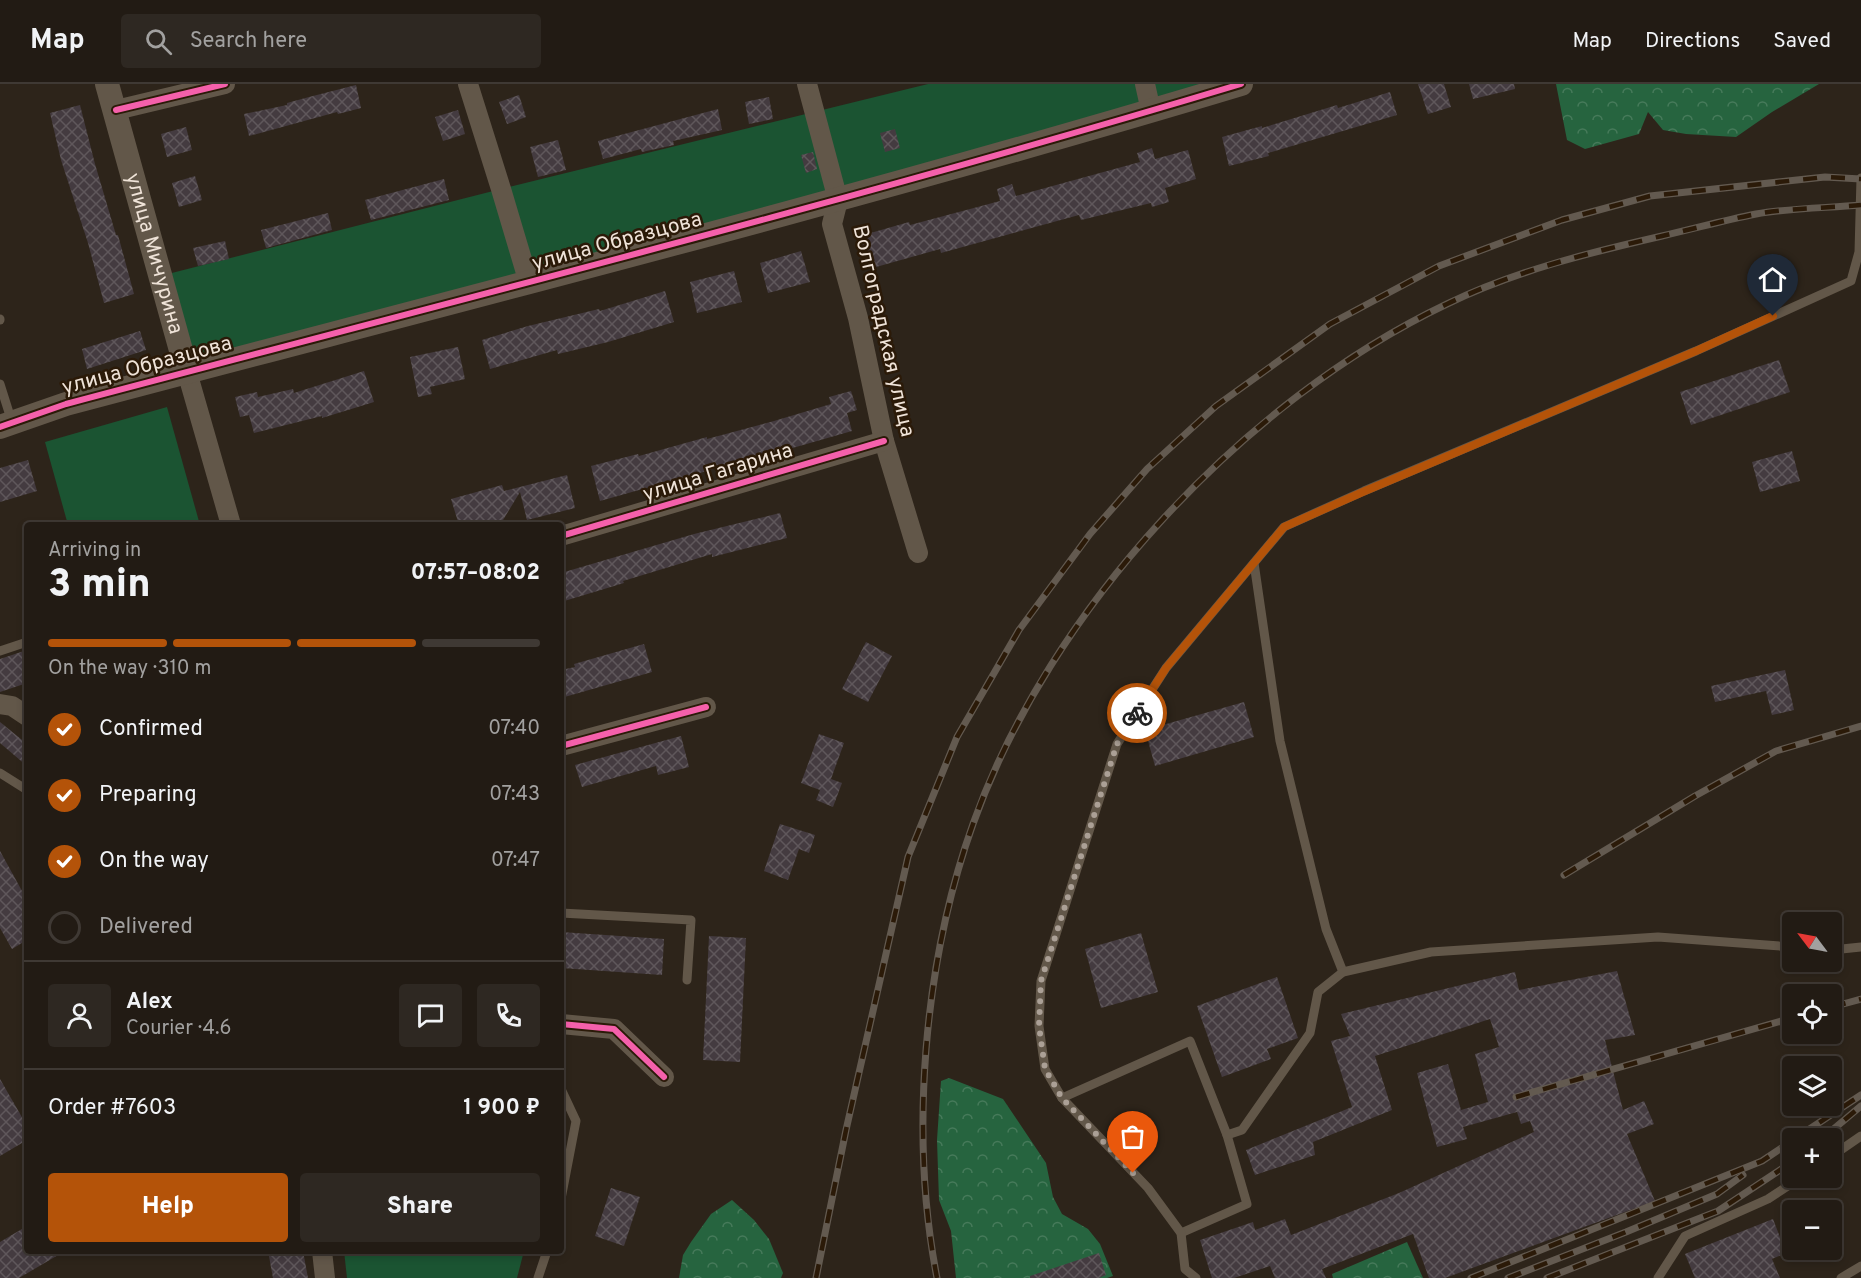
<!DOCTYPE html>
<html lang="en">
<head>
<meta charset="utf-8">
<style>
  :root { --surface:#221b14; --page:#2e2822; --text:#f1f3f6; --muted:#a2a1a0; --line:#3f3934; --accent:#b45309 }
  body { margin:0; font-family:Overpass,sans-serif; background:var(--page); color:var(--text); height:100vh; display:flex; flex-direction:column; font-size:22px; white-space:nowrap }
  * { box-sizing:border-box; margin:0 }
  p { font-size:20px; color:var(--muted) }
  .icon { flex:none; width:33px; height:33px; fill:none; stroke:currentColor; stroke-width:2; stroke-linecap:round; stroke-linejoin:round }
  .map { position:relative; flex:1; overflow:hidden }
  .panel { position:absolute; left:24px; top:438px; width:540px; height:732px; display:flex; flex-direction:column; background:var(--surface); border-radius:6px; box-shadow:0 3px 9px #0003,0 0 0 2px var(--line) }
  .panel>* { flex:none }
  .needle { width:39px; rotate:302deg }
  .controls { position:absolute; left:1782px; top:828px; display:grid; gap:12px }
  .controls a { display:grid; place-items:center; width:60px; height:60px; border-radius:6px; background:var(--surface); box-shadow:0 3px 9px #0003,0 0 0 2px var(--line); font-size:30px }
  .pin { position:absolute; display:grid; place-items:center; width:51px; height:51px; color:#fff; margin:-62px -26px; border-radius:50% 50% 50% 0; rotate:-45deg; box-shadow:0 0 6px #0007 }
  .pin .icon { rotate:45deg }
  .courier { position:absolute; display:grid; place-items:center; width:60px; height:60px; margin:-30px; border:4px solid #b45309; border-radius:50%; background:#fff; color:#222; box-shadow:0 2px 8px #0007 }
  .summary em { font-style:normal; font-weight:800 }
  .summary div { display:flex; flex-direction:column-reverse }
  .summary { display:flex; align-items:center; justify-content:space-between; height:102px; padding:0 24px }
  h1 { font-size:39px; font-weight:800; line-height:45px }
  .bar { display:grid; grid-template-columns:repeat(4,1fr); gap:9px 6px; align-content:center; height:72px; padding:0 24px }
  .bar i { height:8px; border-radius:4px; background:var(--line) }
  .bar .current { background:var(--accent) }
  .bar p { grid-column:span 4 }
  .line { display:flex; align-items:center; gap:15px; padding:0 24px; border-top:2px solid var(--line) }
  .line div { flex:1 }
  .round { display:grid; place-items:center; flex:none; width:63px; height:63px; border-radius:6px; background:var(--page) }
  ol { padding:0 24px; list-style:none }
  li { display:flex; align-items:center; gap:18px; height:66px }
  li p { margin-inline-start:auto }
  li .icon { padding:6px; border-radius:50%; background:var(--accent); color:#fff; stroke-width:4 }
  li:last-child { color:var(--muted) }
  li i { width:33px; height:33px; border:3px solid var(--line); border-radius:50% }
  .action { display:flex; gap:12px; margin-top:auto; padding:12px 24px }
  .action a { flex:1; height:69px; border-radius:6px; background:var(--accent); color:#fff; font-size:24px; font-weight:800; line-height:69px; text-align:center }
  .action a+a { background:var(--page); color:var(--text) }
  header { display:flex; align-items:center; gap:36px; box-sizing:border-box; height:84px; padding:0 30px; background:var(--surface); border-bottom:2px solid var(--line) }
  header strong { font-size:28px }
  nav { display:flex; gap:33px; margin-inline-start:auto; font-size:21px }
  .search { width:420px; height:54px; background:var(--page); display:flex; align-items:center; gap:15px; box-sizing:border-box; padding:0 21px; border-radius:6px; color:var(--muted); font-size:22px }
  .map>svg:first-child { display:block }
  .green { fill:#1b5432 }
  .forest { fill:url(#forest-crowns) }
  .building { fill:url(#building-cross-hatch) }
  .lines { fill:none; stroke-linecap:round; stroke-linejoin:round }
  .service { stroke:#625749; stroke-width:9 }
  .minor { stroke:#625749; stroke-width:20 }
  .tertiary { stroke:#625749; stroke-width:24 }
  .rail-casing { stroke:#635a50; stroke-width:7 }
  .rail { stroke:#2b1a08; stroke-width:4.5; stroke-dasharray:14; stroke-linecap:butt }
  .cycleway-casing { stroke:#2b1a08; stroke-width:10 }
  .cycleway { stroke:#f560ab; stroke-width:6 }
  .done { stroke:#aba096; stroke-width:6; stroke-dasharray:0 10.8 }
  .route { stroke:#b45309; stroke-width:8 }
  .labels { text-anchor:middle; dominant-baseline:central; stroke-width:5; stroke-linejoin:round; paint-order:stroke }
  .street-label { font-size:21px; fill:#efe3d8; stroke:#2b1a08 }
</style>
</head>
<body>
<header>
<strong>Map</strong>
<div class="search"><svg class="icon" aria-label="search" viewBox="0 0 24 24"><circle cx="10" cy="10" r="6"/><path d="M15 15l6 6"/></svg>Search here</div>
<nav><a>Map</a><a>Directions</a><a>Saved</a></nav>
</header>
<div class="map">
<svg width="1861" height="1194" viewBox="0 0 1861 1194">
  <defs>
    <pattern id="forest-crowns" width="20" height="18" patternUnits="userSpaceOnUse" patternTransform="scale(1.5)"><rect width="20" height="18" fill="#26643f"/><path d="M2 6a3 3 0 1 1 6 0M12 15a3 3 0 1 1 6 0" fill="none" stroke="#467a5a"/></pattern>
    <pattern id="building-cross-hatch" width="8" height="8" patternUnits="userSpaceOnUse" patternTransform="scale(1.5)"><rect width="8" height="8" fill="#443b40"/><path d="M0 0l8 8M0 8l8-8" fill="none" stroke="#5f575b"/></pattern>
  </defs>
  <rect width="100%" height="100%" fill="#2d241a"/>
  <g class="green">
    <path d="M928 0H1241L187 288 160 192 501 105Z"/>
    <path d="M167 323 200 441H68L45 358Z"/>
    <path d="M344 1167H524L517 1194H347Z"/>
  </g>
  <g class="forest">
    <path d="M1556 0H1819L1772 28 1736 53 1686 50 1663 46 1648 28 1639 50 1585 65 1567 56Z"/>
    <path d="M949 994 1003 1015 1046 1079 1053 1113 1062 1130 1088 1145 1100 1160 1113 1192 1107 1194H956L951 1147 939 1116 937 1056 941 997Z"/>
    <path d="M732 1116 754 1136 769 1155 783 1189 781 1194H679L683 1171 691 1158 711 1130Z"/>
    <path d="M1407 1158 1423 1194H1333L1332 1190Z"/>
  </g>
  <g class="building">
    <path d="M1418 0H1444L1451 23 1428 30Z"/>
    <path d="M1469 0H1514L1515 5 1473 15Z"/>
    <path d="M356 1 361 24 338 30 337 28 249 52 244 30 287 21V19L309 13Z"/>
    <path d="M1390 8 1397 31 1268 69 1269 72 1229 82 1222 53 1262 42V44L1337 21 1338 24Z"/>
    <path d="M519 11 526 33 507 40 499 18Z"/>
    <path d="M769 13 773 35 749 40 745 18Z"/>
    <path d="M80 21 95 80 116 151H118L134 210 104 219 88 159 61 76 50 29Z"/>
    <path d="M718 25 722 46 673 57 674 61 642 68 641 65 603 75 598 57Z"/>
    <path d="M458 26 465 50 443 57 435 33Z"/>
    <path d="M186 43 192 66 167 73 161 50Z"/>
    <path d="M895 45 900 64 885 68 880 49Z"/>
    <path d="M558 56 566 86 538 93 530 63Z"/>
    <path d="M1152 64 1155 75 1188 66 1196 95 1165 104 1169 118 1152 123 1151 119 1081 136 1079 131 941 169 940 165 869 185 860 152 909 138 910 141 1000 117 997 105 1012 100 1016 112 1140 78 1137 69Z"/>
    <path d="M813 68 817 85 806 89 801 71Z"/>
    <path d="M195 92 202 116 179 123 172 99Z"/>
    <path d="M444 95 449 116 371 136 365 116Z"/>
    <path d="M328 129 332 146 266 164 261 146Z"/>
    <path d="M225 157 229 175 198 182 193 164Z"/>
    <path d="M801 167 810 198 768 209 760 179Z"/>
    <path d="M734 187 742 218 697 229 690 198Z"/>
    <path d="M665 207 674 238 608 258 558 270 557 266 490 285 482 256 528 242 599 225 600 227Z"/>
    <path d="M140 247 146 266 87 285 82 265Z"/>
    <path d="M458 263 465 295 430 303 432 310 418 313 410 273Z"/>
    <path d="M1779 276 1790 308 1691 341 1680 308Z"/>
    <path d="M364 287 374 318 322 334V332L254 349 249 331 240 333 235 313 257 308 258 313 293 305 294 309Z"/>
    <path d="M851 307 857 326 847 329 852 347 782 367 783 370 736 383 735 379 600 417 591 382 638 370 639 372 707 353V355L774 337 831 320 829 313Z"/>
    <path d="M1792 367 1800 397 1760 408 1752 378Z"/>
    <path d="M28 376 37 407 0 418V384Z"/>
    <path d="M567 391 575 424 527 436 520 408 500 441H459L451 415 502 401 504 407Z"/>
    <path d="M780 429 787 454 712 473V470L623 497 624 499 561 518V489L694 450Z"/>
    <path d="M866 558 892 572 868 618 842 605Z"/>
    <path d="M644 560 652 588 561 614V586L575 583 574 580Z"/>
    <path d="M27 566V599L0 608V575Z"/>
    <path d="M1785 586 1794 626 1772 631 1766 607 1715 618 1711 602Z"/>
    <path d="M1244 618 1254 653 1155 682 1145 646Z"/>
    <path d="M0 638 27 660V682L0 659Z"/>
    <path d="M819 650 844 659 831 695 842 699 833 723 816 716 820 706 801 699Z"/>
    <path d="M681 652 689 683 658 691 656 682 582 703 575 681Z"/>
    <path d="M780 740 815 751 809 769 799 765 788 796 764 787Z"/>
    <path d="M0 767 27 816V856L12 865 0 844Z"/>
    <path d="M561 848 664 855 662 891 561 884Z"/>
    <path d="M1141 849 1158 908 1101 924 1085 865Z"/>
    <path d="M709 852 746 854 740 978 703 976Z"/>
    <path d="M1617 887 1635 951 1605 956 1623 1026 1644 1017 1654 1040 1627 1050 1655 1117 1445 1194H1429L1413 1150 1322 1185 1326 1194H1275L1270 1182 1234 1194H1212L1200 1156 1253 1138 1255 1146 1285 1135 1291 1151 1399 1109 1534 1048 1530 1037 1521 1040 1517 1028 1463 1043 1467 1055 1437 1063 1417 989 1448 980 1461 1026 1488 1018 1475 970 1499 963 1490 935 1375 972 1392 1026 1313 1058 1315 1071 1255 1091 1246 1066 1352 1023 1331 957 1350 952 1341 930 1515 888 1519 906Z"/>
    <path d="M1277 893 1298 954 1267 965 1271 975 1222 993 1197 922Z"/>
    <path d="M0 995 27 1042V1056L0 1072Z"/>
    <path d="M611 1104 640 1113 624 1162 595 1152Z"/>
    <path d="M1773 1135 1786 1169 1772 1175 1780 1194H1695L1685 1170Z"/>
    <path d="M27 1142V1167H65L19 1194H0V1158Z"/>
    <path d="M268 1167H303L308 1194H273Z"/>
    <path d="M1099 1169 1106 1191 1099 1194H1030V1192Z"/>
  </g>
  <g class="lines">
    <g class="service">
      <path d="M0 235V236"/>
      <path d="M0 300 12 338"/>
      <path d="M1254 479 1280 657 1326 845 1343 888"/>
      <path d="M0 567 27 558"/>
      <path d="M0 689 27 706"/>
      <path d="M561 829 691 836 687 896"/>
      <path d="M1832 866 1861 863"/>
      <path d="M561 1005 576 1037 561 1115"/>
      <path d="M1062 1014 1190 957 1227 1051 1247 1120 1181 1149"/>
      <path d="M1227 1051 1242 1046 1310 949 1318 908 1343 888 1431 868 1658 853 1792 863"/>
      <path d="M1832 1072 1861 1052"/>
      <path d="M538 1194 547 1167"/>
      <path d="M1196 1194 1185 1185 1181 1149 1148 1104 1062 1014 1045 985 1039 942 1041 897 1117 660 1166 584 1284 443 1364 407 1696 267 1851 197 1859 168 1861 94"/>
      <path d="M1658 1194 1685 1152 1768 1115 1800 1094"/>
      <path d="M1841 1194 1861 1182"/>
    </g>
    <g class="minor">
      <path d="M468 0 501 105 529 199"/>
      <path d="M807 0 838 116 832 140 858 234 884 357 918 469"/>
      <path d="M1145 0 1151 27"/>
      <path d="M116 26 225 0"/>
      <path d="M187 288 231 441"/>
      <path d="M561 452 884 357"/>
      <path d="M0 620 12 622 27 632"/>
      <path d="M561 662 706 623"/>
      <path d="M561 940 614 945 664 993"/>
      <path d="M322 1167 325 1194"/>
    </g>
    <g class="tertiary">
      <path id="s1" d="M107 0 187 288"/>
      <path d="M0 343 66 320C458 216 852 117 1241 0"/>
    </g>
    <defs>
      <g id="rail">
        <path d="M1564 791 1695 712 1776 667 1861 642"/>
        <path d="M1832 923 1861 915"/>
        <path d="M1516 1013 1792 934"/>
        <path d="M1796 1054 1861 1011"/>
        <path d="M1823 1054 1861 1022"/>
        <path d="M816 1194 846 1046 908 773 957 653 1019 546 1090 450 1147 385 1216 322 1330 240 1439 182 1562 136 1650 112 1825 93 1861 95"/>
        <path d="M937 1194C909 1050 924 877 973 740 1049 526 1243 317 1447 220 1515 187 1588 169 1662 152 1693 145 1725 136 1756 130 1790 124 1827 124 1861 121"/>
        <path d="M1471 1194 1762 1077 1792 1057"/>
        <path d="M1508 1194 1626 1148 1717 1110 1743 1091"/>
        <path d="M1547 1194 1718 1127 1792 1078"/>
      </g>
    </defs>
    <use href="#rail" class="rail-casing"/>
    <use href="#rail" class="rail"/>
    <defs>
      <g id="cycleway">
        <path d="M116 26 225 0"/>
        <path d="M0 343 66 320C458 216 852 117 1241 0"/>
        <path d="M561 452 884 357"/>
        <path d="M561 662 706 623"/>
        <path d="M561 940 614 945 664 993"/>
      </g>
    </defs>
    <use href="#cycleway" class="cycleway-casing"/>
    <use href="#cycleway" class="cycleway"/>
  </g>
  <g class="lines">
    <path class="done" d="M1133 1089 1062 1014 1045 985 1039 942 1041 897 1117 660 1137 629"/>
    <path class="route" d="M1137 629 1166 584 1284 443 1365 407 1696 267 1773 232"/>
  </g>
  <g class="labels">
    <g class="street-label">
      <text transform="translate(617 158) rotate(-15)">улица Образцова</text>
      <text stroke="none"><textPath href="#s1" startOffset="176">улица Мичурина</textPath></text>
      <text transform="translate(883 247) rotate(77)">Волгоградская улица</text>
      <text transform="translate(147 282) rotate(-15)">улица Образцова</text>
      <text transform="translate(718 389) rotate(-17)">улица Гагарина</text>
    </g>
  </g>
</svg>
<div class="controls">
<a><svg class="needle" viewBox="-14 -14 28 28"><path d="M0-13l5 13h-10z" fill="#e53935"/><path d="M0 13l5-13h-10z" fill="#a2a1a0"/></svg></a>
<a><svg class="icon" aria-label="locate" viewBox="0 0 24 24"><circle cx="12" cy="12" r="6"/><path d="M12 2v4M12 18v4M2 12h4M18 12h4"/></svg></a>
<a><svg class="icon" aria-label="layers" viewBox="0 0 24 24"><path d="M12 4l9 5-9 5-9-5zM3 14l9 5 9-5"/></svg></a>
<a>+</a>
<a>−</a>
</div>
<div class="pin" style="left:1133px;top:1089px;background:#ea580c"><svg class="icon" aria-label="bag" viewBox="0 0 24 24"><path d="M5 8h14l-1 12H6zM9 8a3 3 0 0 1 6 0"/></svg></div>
<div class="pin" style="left:1773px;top:232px;background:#1f2937"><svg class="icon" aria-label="home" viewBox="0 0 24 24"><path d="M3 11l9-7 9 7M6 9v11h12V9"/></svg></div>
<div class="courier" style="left:1137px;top:629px"><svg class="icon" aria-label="bike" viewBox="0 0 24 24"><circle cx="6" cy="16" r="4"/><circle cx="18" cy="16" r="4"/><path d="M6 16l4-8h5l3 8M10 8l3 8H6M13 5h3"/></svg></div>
<section class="panel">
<div class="summary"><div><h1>3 min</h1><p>Arriving in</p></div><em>07:57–08:02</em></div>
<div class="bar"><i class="current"></i><i class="current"></i><i class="current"></i><i></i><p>On the way · 310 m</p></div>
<ol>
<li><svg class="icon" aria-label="check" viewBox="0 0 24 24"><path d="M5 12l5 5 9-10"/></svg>Confirmed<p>07:40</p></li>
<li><svg class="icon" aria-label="check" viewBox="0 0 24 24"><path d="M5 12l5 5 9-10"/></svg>Preparing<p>07:43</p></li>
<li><svg class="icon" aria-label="check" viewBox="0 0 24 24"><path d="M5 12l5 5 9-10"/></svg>On the way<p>07:47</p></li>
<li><i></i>Delivered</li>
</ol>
<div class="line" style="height:108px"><a class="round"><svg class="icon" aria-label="person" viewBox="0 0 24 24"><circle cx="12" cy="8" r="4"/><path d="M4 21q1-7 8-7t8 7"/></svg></a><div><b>Alex</b><p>Courier · 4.6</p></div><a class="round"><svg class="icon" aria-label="chat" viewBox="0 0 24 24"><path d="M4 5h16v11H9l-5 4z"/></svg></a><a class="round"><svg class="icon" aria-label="phone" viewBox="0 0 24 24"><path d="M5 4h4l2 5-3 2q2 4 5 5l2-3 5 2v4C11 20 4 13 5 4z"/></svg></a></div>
<div class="line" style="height:78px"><div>Order #7603</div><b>1 900 ₽</b></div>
<div class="action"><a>Help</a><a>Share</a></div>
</section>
</div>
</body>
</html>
